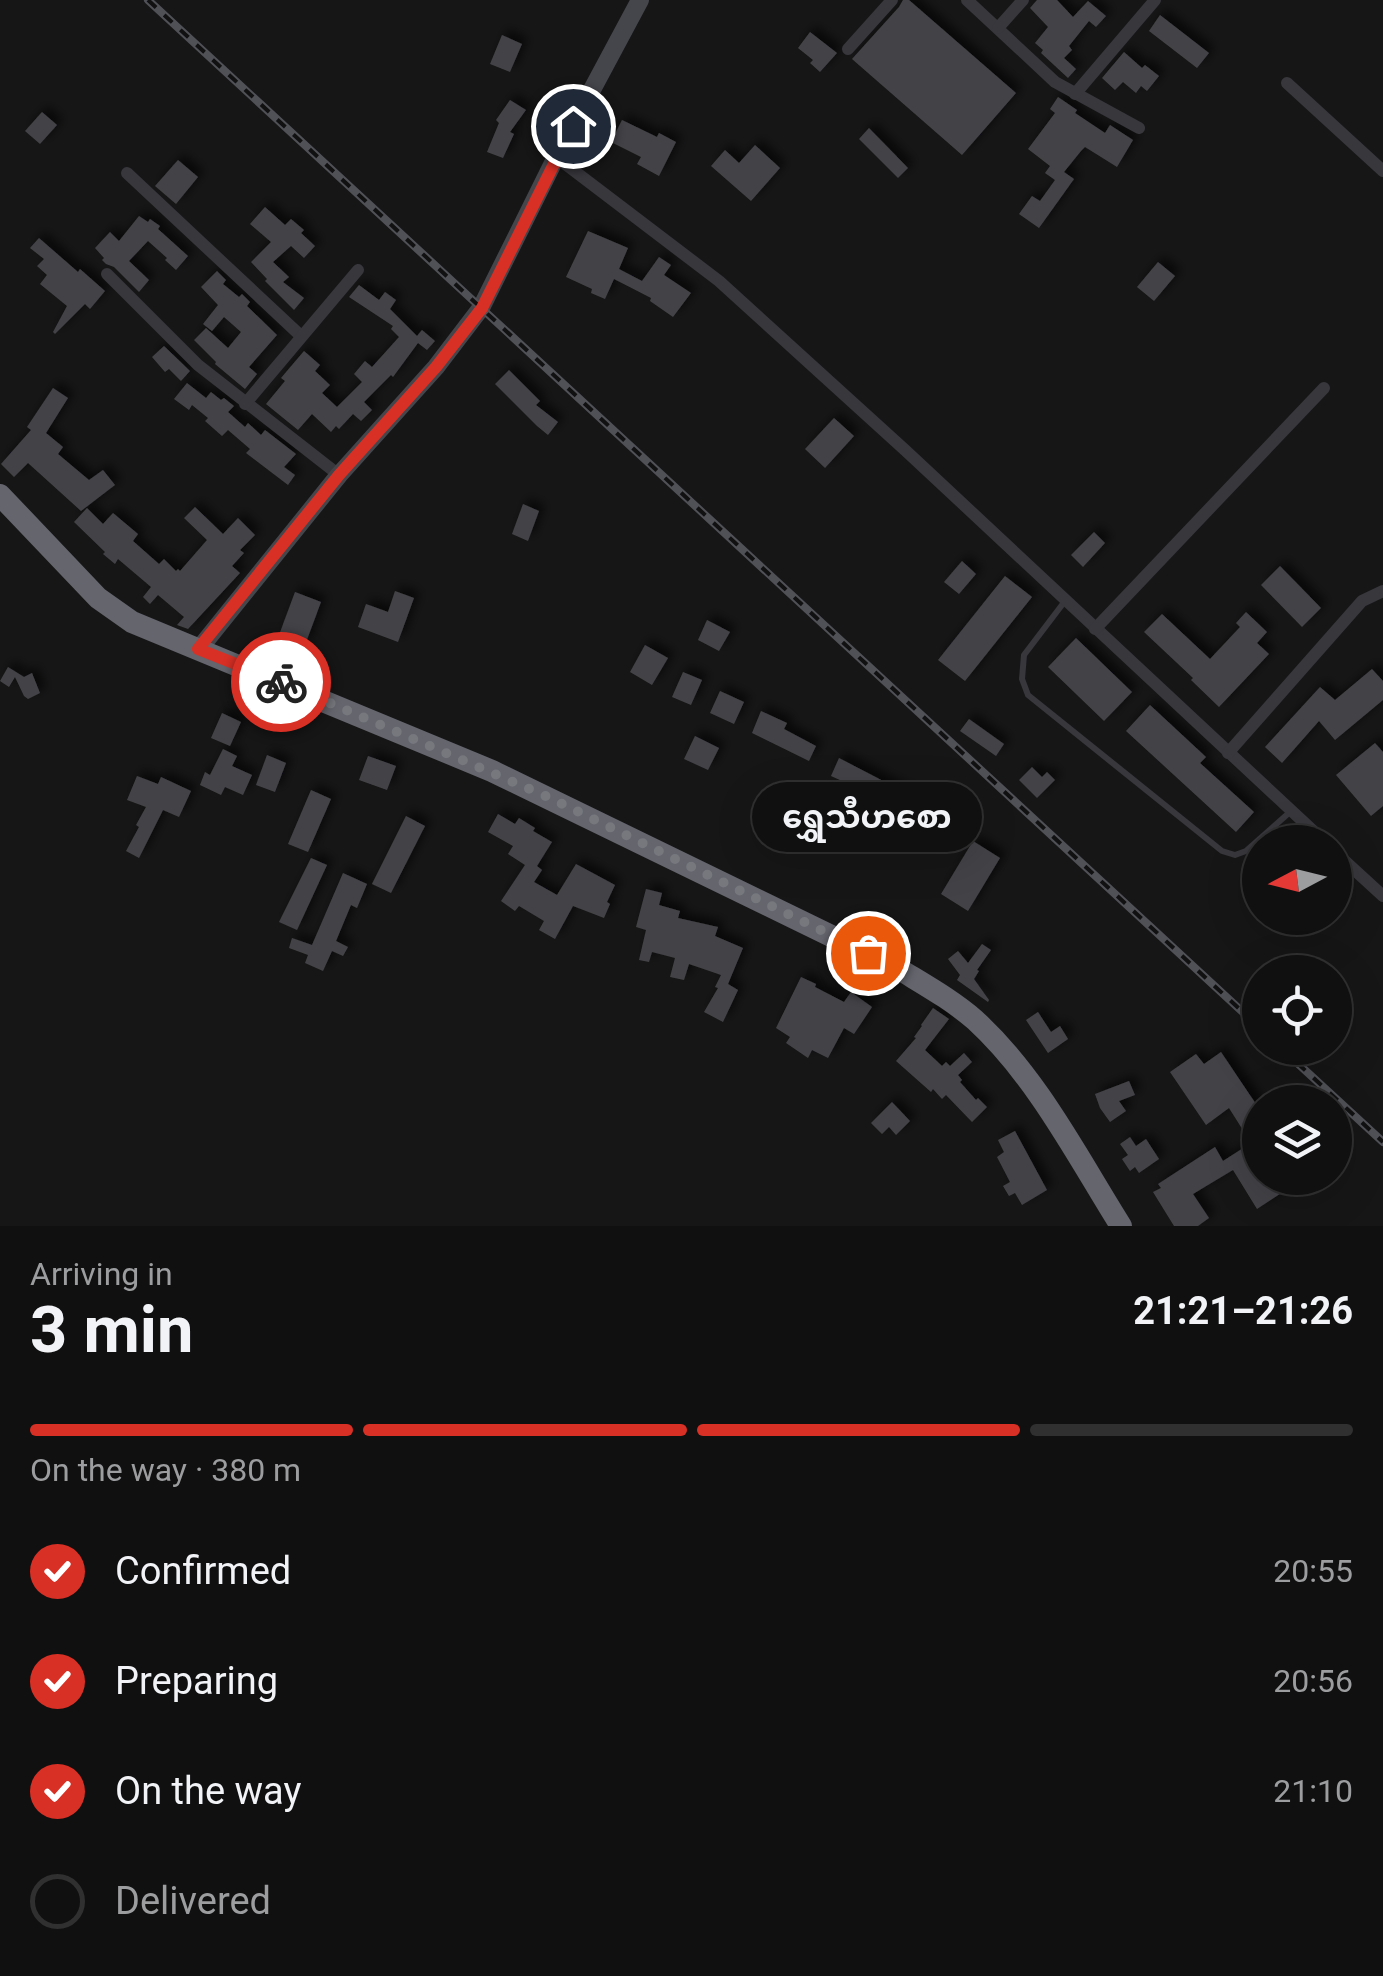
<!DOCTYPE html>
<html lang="en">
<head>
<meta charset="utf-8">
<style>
  :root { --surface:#101011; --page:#1e1e1f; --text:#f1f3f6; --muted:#9c9d9f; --line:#303031; --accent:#d93025 }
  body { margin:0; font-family:Roboto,"Noto Sans Myanmar",sans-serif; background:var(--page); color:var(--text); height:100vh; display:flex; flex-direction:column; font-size:38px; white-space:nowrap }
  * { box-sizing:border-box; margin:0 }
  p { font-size:32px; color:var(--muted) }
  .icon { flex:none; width:55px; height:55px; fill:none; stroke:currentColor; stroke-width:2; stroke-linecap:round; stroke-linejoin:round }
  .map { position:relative; height:1226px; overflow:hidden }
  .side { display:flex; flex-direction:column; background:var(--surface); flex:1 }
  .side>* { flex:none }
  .needle { width:65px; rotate:263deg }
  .controls { position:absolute; left:1242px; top:825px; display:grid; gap:20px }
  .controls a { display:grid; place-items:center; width:110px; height:110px; border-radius:50%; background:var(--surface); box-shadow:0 10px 40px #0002,0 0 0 2px var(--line); font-size:50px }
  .pin { position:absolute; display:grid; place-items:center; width:85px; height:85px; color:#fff; margin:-42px; border:5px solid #fff; border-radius:50%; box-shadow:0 2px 10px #0007 }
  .courier { position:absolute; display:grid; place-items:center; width:100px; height:100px; margin:-50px; border:8px solid #d93025; border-radius:50%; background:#fff; color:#222; box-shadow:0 2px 12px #0007 }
  .bubble { position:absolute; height:70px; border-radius:35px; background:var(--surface); box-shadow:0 10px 40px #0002,0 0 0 2px var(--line); font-size:32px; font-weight:700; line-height:70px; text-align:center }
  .head em { font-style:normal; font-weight:700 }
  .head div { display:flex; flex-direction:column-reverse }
  .head { display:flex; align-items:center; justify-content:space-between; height:170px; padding:0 30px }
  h1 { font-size:65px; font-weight:700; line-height:75px }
  .bar { display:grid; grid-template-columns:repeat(4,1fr); gap:15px 10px; align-content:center; height:120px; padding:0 30px }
  .bar i { height:12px; border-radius:8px; background:var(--line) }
  .bar .active { background:var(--accent) }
  .bar p { grid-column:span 4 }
  ol { padding:0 30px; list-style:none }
  li { display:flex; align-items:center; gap:30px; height:110px }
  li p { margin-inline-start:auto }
  li .icon { padding:10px; border-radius:50%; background:var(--accent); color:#fff; stroke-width:4 }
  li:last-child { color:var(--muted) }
  li i { width:55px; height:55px; border:5px solid var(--line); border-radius:50% }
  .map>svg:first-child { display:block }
  .building { fill:#434347; filter:url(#shadow) }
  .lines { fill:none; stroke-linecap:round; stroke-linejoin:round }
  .lane { stroke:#37373c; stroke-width:6 }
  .street { stroke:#37373c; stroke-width:12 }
  .secondary { stroke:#45464c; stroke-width:18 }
  .highway { stroke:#64656d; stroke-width:22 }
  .rail-casing { stroke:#505157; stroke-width:8 }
  .rail { stroke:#111112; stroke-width:4; stroke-dasharray:11; stroke-linecap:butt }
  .done { stroke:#76787e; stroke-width:10; stroke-dasharray:0 18 }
  .route { stroke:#d93025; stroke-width:12 }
</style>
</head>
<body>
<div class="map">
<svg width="1383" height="1226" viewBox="0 0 1383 1226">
  <defs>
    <filter id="shadow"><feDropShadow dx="6" dy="-6" stdDeviation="5" flood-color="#0009"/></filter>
  </defs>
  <rect width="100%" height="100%" fill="#161617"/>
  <g class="building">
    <path d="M903 0H909L1016 93 962 155 852 59 899 7Z"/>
    <path d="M1037 0H1057L1073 17 1088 1 1106 16 1096 27 1089 21 1069 46 1072 50 1064 58 1076 69 1068 78 1041 53 1043 50 1035 43 1048 27 1030 8Z"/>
    <path d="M1160 15 1209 53 1197 68 1149 31Z"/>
    <path d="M810 32 837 53 820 72 810 63 813 60 798 48Z"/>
    <path d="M502 35 522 44 510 72 490 64Z"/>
    <path d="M1124 52 1142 68 1145 65 1159 76 1147 91 1141 86 1136 93 1123 82 1115 90 1102 78Z"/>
    <path d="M1058 97 1077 110 1075 113 1105 133 1110 125 1133 140 1117 167 1085 147 1081 151 1064 172 1074 179 1039 228 1019 214 1032 196 1040 201 1055 180 1045 173 1050 166 1028 149 1055 113 1050 109Z"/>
    <path d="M510 100 526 110 510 132 514 134 503 158 487 152 499 123 496 120Z"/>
    <path d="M42 112 57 125 40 144 25 131Z"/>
    <path d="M622 120 657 137 659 133 676 142 659 176 637 164 641 157 611 142Z"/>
    <path d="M869 128 908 168 898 178 859 139Z"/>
    <path d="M755 145 780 168 751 201 711 166 725 150 739 163Z"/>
    <path d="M178 160 198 177 176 204 155 186Z"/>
    <path d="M265 207 285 225 291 219 304 230 301 233 315 246 304 258 291 246 273 262 289 277 283 282 304 298 294 310 265 281 267 279 251 262 271 242 250 224Z"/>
    <path d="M139 216 148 222 150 219 160 226 158 229 188 256 176 270 165 260 167 258 148 241 129 261 149 280 139 292 114 267 106 264 102 260 104 258 95 248 110 232 119 241Z"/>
    <path d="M588 231 628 248 619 269 642 281 659 257 671 265 664 275 691 293 673 317 650 301 651 298 614 279 605 299 591 293 592 289 566 277Z"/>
    <path d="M39 238 78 272 80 269 105 291 90 309 85 304 55 334 53 332 67 306 40 284 47 275 37 266 44 259 30 248Z"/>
    <path d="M1158 262 1175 276 1154 301 1137 287Z"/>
    <path d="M217 271 226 280 223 284 239 297 242 294 250 302 247 306 277 335 249 367 257 374 245 389 215 364 216 362 194 340 206 328 228 348 241 332 224 317 212 331 203 324 218 305 201 287Z"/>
    <path d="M359 285 379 300 385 292 396 300 390 309 417 336 422 330 435 341 427 350 418 343 393 377 391 375 364 402 372 410 361 421 353 414 339 429 336 426 331 432 312 414 298 430 266 404 285 381 281 378 304 351 320 365 315 371 330 385 322 393 337 407 362 382 354 374 365 361 372 367 399 337 391 329 393 326 349 297Z"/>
    <path d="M164 346 190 371 181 381 169 369 165 372 152 357Z"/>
    <path d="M509 370 540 401 536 405 558 422 548 435 537 426 495 384Z"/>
    <path d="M187 383 206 398 211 392 221 400 224 398 234 406 228 412 245 427 248 423 261 435 265 430 296 454 284 467 295 475 288 485 246 453 250 449 228 430 222 436 205 421 208 418 192 405 189 410 174 399Z"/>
    <path d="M53 388 68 398 46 433 63 447 58 454 89 480 103 470 115 485 81 511 28 463 14 477 1 464 31 430 27 427Z"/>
    <path d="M834 418 854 436 825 468 805 449Z"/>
    <path d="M523 504 539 511 528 541 512 534Z"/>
    <path d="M195 507 223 534 238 518 255 535 240 550 244 553 232 566 240 573 188 629 177 625 184 617 158 595 150 604 143 597 151 587 118 559 115 564 103 554 105 552 74 522 87 508 103 524 113 513 138 534 133 541 159 564 164 559 176 571 178 569 180 571 207 540 184 518Z"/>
    <path d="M1094 532 1105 543 1083 567 1071 555Z"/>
    <path d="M962 561 976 574 959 594 944 582Z"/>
    <path d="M1280 566 1321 608 1302 627 1261 585Z"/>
    <path d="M1005 576 1032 597 965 681 938 660Z"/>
    <path d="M395 591 414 598 398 642 358 627 366 604 388 612Z"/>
    <path d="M295 592 321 602 305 645 279 635Z"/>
    <path d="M1246 612 1267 632 1257 643 1269 654 1219 707 1191 680 1193 678 1144 632 1162 614 1210 659 1240 627 1236 623Z"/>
    <path d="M707 620 730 632 719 651 698 640Z"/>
    <path d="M1076 638 1132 692 1104 721 1048 667Z"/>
    <path d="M645 645 668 658 652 685 630 672Z"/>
    <path d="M8 667 24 677 32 673 40 693 28 699 24 696 15 677 9 687 0 681Z"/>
    <path d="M1372 669 1383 681V700L1335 740 1319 721 1282 763 1265 747 1320 687 1335 700Z"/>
    <path d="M683 672 702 680 691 705 672 697Z"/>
    <path d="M720 691 744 702 734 724 710 713Z"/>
    <path d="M1150 705 1206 757 1200 763 1254 812 1236 832 1126 731Z"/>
    <path d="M761 711 787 723 784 729 816 746 809 761 752 733Z"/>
    <path d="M222 713 241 722 230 746 211 738Z"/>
    <path d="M969 719 1004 744 996 756 960 731Z"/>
    <path d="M695 736 719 748 708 770 684 759Z"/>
    <path d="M1375 743 1383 752V806L1371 816 1336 775Z"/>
    <path d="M223 749 237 756 232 766 252 775 243 795 225 787 221 795 200 785 205 772 210 775Z"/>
    <path d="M267 755 286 763 275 792 256 785Z"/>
    <path d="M368 756 396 766 387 790 359 780Z"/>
    <path d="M839 758 939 810 929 827 873 795 831 776Z"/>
    <path d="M1032 767 1042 777 1047 772 1055 780 1037 798 1019 780Z"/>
    <path d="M137 776 158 784 161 777 191 791 179 817 163 810 139 858 126 851 139 827 136 825 146 807 127 800Z"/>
    <path d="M311 790 331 799 308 852 288 844Z"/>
    <path d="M498 814 515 824 519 818 535 828 533 831 552 842 537 866 542 870 534 882 557 895 576 864 615 885 607 902 610 904 604 918 573 906 555 939 539 930 544 921 519 906 515 911 501 901 525 865 508 854 513 846 488 832Z"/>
    <path d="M406 816 425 826 391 893 372 884Z"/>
    <path d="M973 841 1000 858 968 911 941 894Z"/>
    <path d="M311 858 327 865 297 930 279 922Z"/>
    <path d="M343 873 367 884 357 908 351 905 336 941 348 947 343 956 332 951 323 971 305 963 308 955 289 948 292 938 312 945Z"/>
    <path d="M646 889 662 893 659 905 680 911 678 918 718 927 715 936 743 948 728 984 738 990 723 1022 704 1012 718 988 715 987 721 975 689 964 684 980 670 977 675 958 652 952 649 962 639 960 646 930 636 927Z"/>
    <path d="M982 944 991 950 977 970 979 971 974 979 989 1000 988 1002 957 980 960 975 948 959 958 951 968 963Z"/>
    <path d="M801 977 816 984 815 987 844 1002 851 992 872 1007 854 1034 844 1028 828 1058 812 1050 808 1058 786 1043 790 1037 776 1028Z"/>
    <path d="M933 1008 949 1019 925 1050 942 1066 946 1062 950 1066 964 1053 972 1062 958 1075 962 1080 960 1082 976 1100 978 1098 987 1107 972 1122 946 1095 942 1099 933 1089 931 1092 896 1061 916 1038 914 1037 922 1026 921 1025Z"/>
    <path d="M1038 1012 1051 1032 1060 1026 1068 1039 1048 1053 1026 1020Z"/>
    <path d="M1221 1052 1260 1110V1178H1326L1295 1197 1289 1188 1257 1209 1233 1170 1193 1194 1209 1218 1198 1226H1174L1153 1192 1161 1188 1158 1184 1215 1147 1223 1161 1251 1143 1229 1108 1206 1125 1170 1072 1196 1054 1204 1064Z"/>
    <path d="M1129 1081 1135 1095 1119 1101 1126 1111 1110 1122 1100 1108 1095 1094Z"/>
    <path d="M892 1102 910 1121 896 1135 889 1127 882 1134 871 1123Z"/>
    <path d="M1015 1131 1047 1190 1022 1205 1015 1193 1009 1196 1003 1186 1010 1182 997 1157 1004 1152 998 1140Z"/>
    <path d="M1130 1137 1136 1146 1146 1139 1159 1159 1139 1173 1135 1167 1130 1171 1122 1159 1128 1155 1120 1144Z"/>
  </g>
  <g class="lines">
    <path class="lane" d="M1065 601 1024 655 1022 679 1028 695 1222 851 1235 855 1246 851 1290 812"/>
    <g class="street">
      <path d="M967 0 1055 82 1139 128"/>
      <path d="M998 28 1023 0"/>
      <path d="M848 49 892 0"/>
      <path d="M1287 83 1383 171"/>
      <path d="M1075 94 1155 0"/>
      <path d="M556 157 719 281 905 450 1325 842"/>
      <path d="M127 173 301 336"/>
      <path d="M107 274 198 365 339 475"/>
      <path d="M245 404 358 270"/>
      <path d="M1095 629 1324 388"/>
      <path d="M1228 753 1362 601 1383 591"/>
      <path d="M1335 852 1383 896"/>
    </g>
    <path class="secondary" d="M199 649 339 475 436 367 481 308 556 157 640 0"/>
    <path class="highway" d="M0 495 98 598 132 622 492 771 899 969C925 985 952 1000 975 1020 1037 1077 1077 1156 1121 1226"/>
    <defs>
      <g id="rail">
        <path d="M148 0 1260 1028"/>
        <path d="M1281 1048 1383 1142"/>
      </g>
    </defs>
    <use href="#rail" class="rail-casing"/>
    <use href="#rail" class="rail"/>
  </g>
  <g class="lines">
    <path class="done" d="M281 682 548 797 868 953"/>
    <path class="route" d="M281 682 198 649 339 475 436 367 482 308 573 126"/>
  </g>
</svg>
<div class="controls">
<a><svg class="needle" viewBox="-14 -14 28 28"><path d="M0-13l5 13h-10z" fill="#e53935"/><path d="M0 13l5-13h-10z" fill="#9c9d9f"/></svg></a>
<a><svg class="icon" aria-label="locate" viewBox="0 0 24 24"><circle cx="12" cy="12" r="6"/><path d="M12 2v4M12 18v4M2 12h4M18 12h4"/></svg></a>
<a><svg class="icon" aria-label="layers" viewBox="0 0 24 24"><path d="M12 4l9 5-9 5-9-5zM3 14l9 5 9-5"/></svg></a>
</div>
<div class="pin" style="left:868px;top:953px;background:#ea580c"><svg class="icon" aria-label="bag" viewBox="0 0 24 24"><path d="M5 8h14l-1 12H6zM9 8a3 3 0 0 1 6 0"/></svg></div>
<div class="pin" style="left:573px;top:126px;background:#1f2937"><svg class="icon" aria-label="home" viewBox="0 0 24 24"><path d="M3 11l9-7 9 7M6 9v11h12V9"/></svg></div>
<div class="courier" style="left:281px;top:682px"><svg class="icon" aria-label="bike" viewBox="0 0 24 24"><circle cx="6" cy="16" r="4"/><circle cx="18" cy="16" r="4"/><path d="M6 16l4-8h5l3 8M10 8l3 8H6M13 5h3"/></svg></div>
<div class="bubble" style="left:752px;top:782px;width:230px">ရွှေသီဟစော</div>
</div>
<section class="side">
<div class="head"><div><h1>3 min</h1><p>Arriving in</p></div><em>21:21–21:26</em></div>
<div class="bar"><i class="active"></i><i class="active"></i><i class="active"></i><i></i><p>On the way · 380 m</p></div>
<ol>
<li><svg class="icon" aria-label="check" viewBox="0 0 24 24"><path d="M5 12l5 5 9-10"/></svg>Confirmed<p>20:55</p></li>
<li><svg class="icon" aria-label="check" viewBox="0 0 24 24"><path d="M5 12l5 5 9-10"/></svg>Preparing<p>20:56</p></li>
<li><svg class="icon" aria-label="check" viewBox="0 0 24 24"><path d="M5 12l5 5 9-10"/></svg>On the way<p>21:10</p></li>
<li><i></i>Delivered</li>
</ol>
</section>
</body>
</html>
